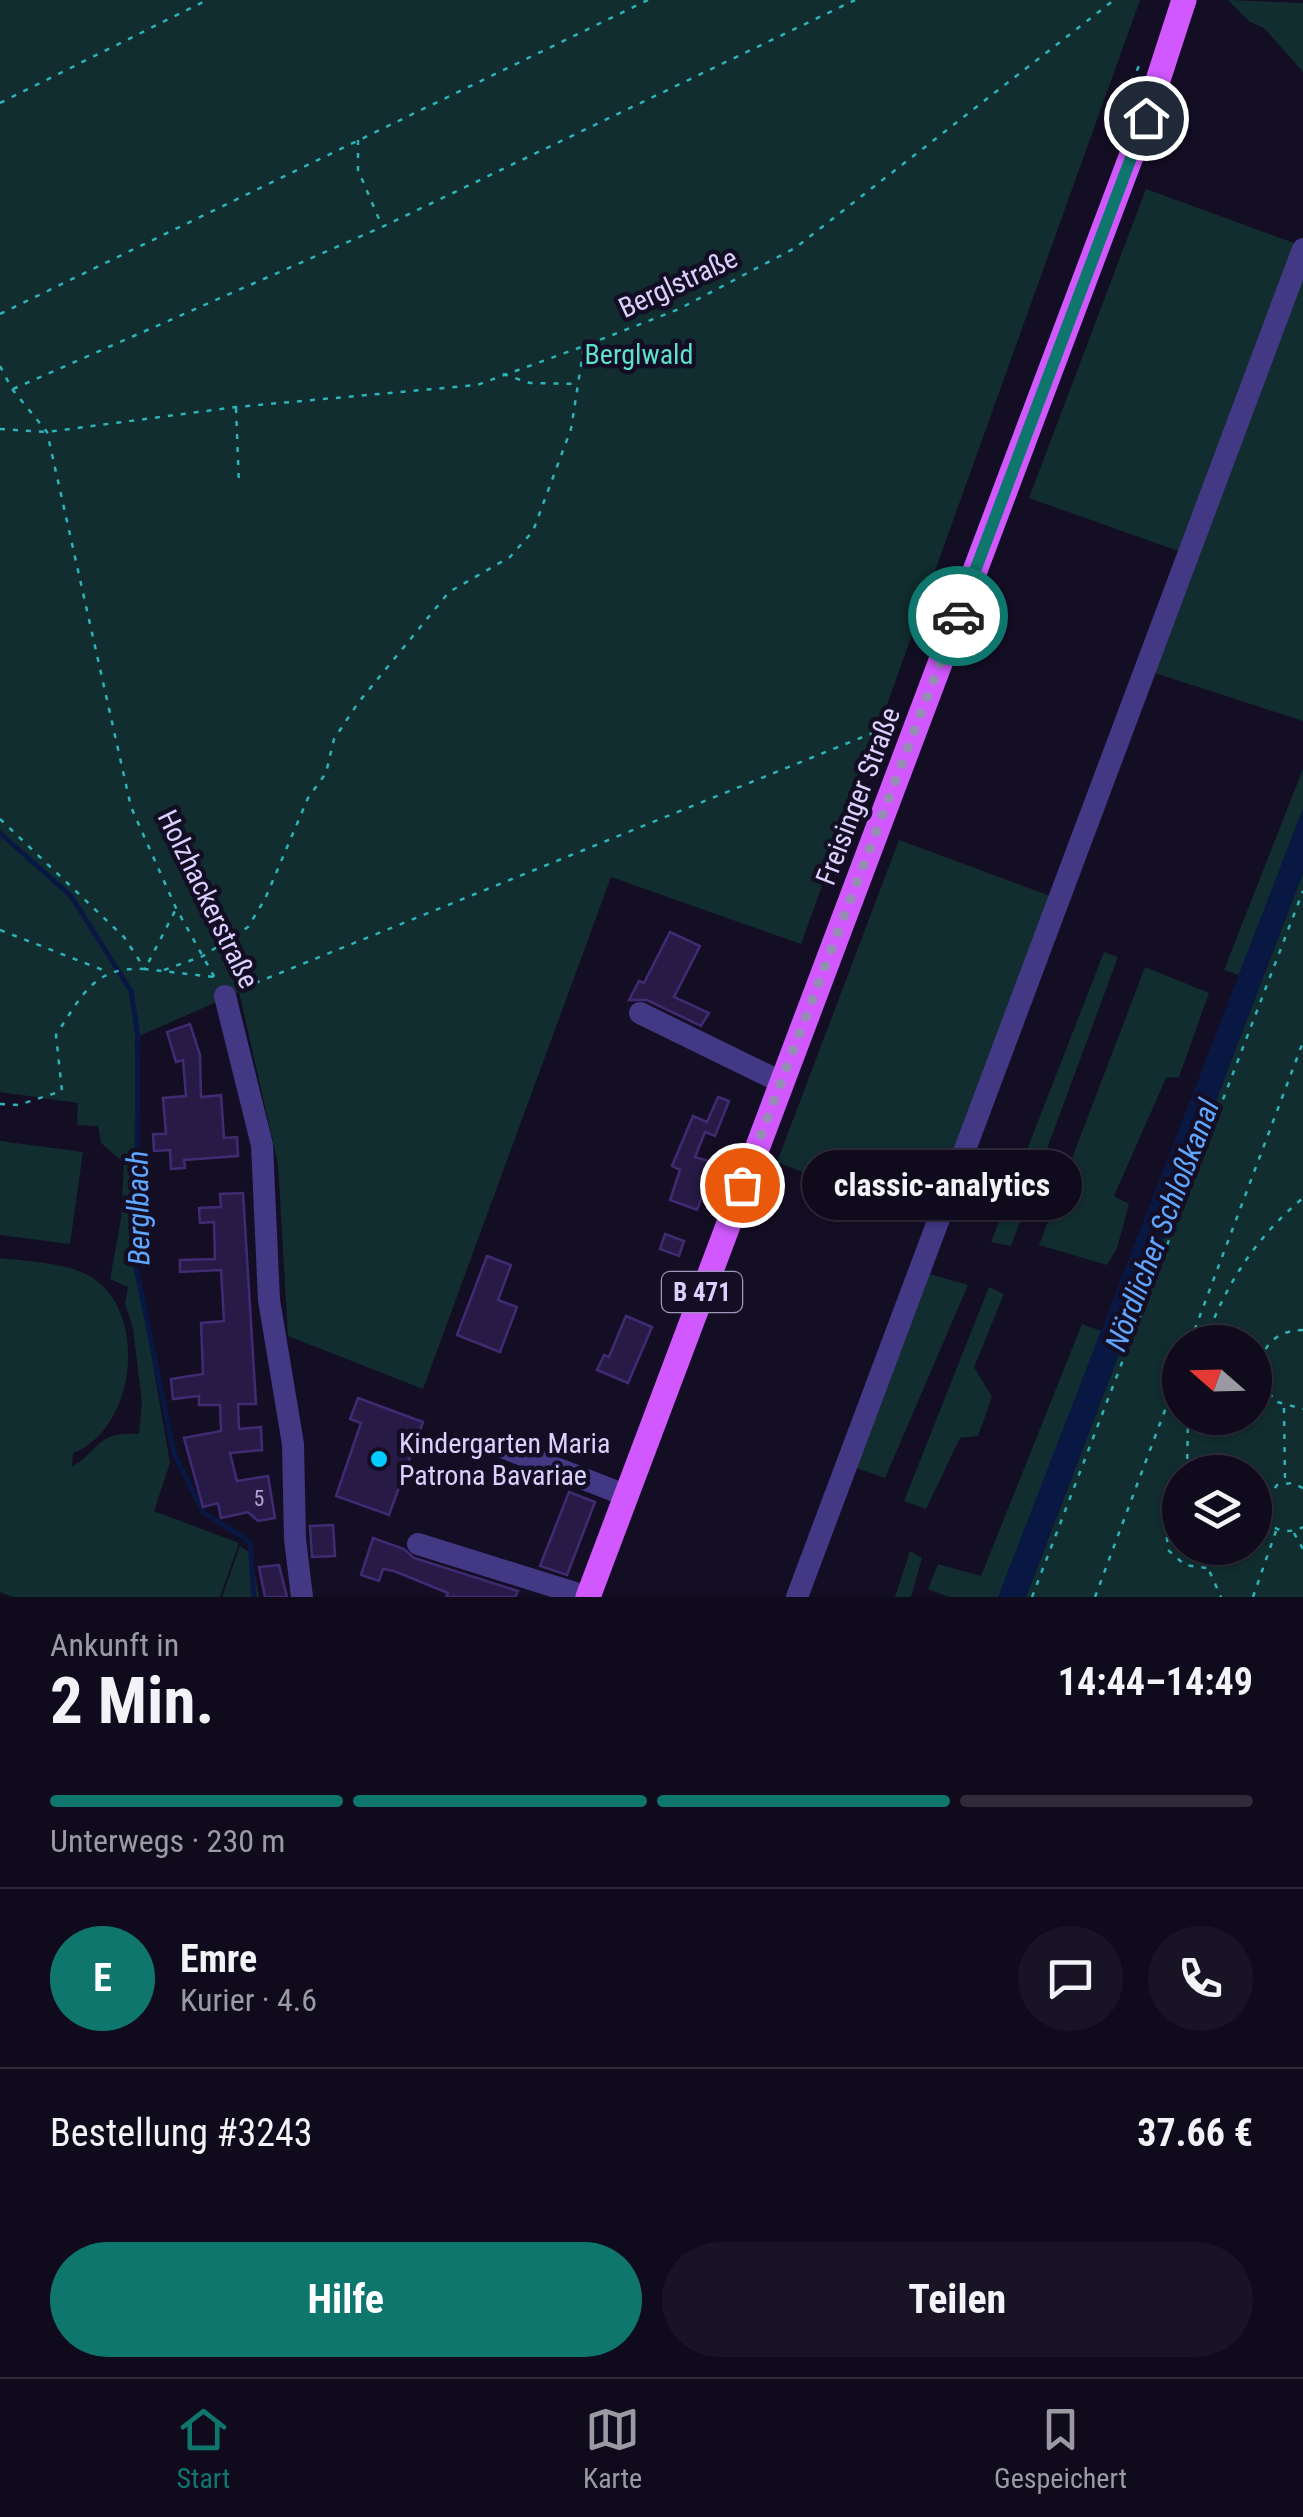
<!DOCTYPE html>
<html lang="de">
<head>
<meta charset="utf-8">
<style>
  :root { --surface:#0f0a1c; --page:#181325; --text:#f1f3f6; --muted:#9b9aa3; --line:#2f2b3b; --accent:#0f766e }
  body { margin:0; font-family:"Roboto Condensed",sans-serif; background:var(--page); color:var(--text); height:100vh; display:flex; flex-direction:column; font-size:38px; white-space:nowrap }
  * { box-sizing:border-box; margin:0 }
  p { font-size:32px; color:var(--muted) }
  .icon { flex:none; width:55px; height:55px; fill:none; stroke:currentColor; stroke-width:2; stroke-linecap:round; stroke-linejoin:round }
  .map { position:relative; height:1597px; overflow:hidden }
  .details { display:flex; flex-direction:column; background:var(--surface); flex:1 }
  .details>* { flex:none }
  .needle { width:65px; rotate:290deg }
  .buttons { position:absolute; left:1162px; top:1325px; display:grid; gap:20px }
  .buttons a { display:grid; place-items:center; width:110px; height:110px; border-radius:50%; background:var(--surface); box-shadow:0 2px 8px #0004,0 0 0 2px var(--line); font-size:50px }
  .pin { position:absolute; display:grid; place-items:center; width:85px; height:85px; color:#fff; margin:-42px; border:5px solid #fff; border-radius:50%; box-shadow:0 2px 10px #0007 }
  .courier { position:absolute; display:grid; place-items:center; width:100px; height:100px; margin:-50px; border:8px solid #0f766e; border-radius:50%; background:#fff; color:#222; box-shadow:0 2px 12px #0007 }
  .bubble { position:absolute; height:70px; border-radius:35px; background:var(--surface); box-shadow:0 2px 8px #0004,0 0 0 2px var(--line); font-size:32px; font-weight:700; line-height:70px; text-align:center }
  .summary em { font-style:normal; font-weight:700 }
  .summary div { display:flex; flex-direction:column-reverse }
  .summary { display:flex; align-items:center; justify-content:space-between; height:170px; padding:0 50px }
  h1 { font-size:65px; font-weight:700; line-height:75px }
  .bar { display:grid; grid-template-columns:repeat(4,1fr); gap:15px 10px; align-content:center; height:120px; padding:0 50px }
  .bar i { height:12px; border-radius:8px; background:var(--line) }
  .bar .current { background:var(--accent) }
  .bar p { grid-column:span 4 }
  .line { display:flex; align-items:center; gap:25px; padding:0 50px; border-top:2px solid var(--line) }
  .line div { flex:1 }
  .round { display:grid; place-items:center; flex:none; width:105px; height:105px; border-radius:52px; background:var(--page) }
  .action { display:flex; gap:20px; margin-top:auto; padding:20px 50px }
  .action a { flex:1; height:115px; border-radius:60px; background:var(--accent); color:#fff; font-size:40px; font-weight:700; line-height:115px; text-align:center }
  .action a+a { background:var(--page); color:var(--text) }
  .tab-bar { display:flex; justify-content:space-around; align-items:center; height:140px; border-top:2px solid var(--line); background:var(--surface); font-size:28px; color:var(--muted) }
  .tab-bar a { display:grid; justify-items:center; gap:5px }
  .tab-bar .current { color:var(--accent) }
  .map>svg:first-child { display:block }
  .green { fill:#112d2f; fill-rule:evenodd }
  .water { fill:#091843 }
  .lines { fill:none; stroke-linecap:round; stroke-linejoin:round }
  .stream { stroke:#091843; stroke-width:5 }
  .building { fill:#271a46; stroke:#402b72; stroke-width:2.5 }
  .path { stroke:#2db3b8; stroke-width:2.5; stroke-dasharray:5 8; stroke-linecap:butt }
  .minor { stroke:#423884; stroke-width:22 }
  .major { stroke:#d158ff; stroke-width:25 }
  .done { stroke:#958db3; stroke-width:10; stroke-dasharray:0 18 }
  .route { stroke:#0f766e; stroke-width:12 }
  .poi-dot { fill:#00cbfc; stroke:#140e25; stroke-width:4 }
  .labels { text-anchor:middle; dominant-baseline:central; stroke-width:9; stroke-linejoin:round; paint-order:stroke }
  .number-label { font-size:22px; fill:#aea3d1 }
  .shield { fill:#140e25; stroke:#9f96be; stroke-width:2.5 }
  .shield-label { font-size:25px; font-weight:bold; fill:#dbd1ff }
  .street-label { font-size:28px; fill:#dbd1ff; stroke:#140e25 }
  .park-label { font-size:28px; fill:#5be1cd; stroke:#140e25 }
  .poi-label { font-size:28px; fill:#dbd1ff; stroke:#140e25; text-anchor:start }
  .water-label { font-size:30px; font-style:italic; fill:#5fa6ff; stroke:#140e25 }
</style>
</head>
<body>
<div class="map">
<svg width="1303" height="1597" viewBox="0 0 1303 1597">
  <rect width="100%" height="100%" fill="#140e25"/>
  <g class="green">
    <path d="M0 0H1140L801 944 611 877 423 1389 288 1336 278 1164 239 992 135 1038 136 1266 170 1463 154 1511 239 1543 220 1597H13L0 1592V1258C30 1262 73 1262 97 1281 148 1320 134 1430 73 1453L72 1467C102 1448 96 1431 139 1434L142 1402 133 1328 125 1304 128 1287 110 1279 121 1219 124 1163 101 1143 98 1126 77 1125 78 1103 0 1092Z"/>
    <path d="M1228 0 1303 3V72L1264 28 1250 22Z"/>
    <path d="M1146 189 1297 244 1181 552 1029 498Z"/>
    <path d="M1303 261V721L1149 671Z"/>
    <path d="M1303 769V809L1239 975 1224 970Z"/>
    <path d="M899 840 1053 897 929 1222 777 1162Z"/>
    <path d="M1303 873V1597H1026ZM1180 1342H1255V1418H1180ZM1180 1472H1255V1548H1180Z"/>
    <path d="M1104 952 1118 957 1011 1246 991 1242Z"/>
    <path d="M1145 967 1209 993 1179 1077 1166 1078 1114 1196 1129 1204 1117 1248 1107 1265 1039 1245Z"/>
    <path d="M0 1141 83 1152 70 1244 0 1235Z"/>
    <path d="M930 1274 968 1285 885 1478 856 1468Z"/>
    <path d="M989 1287 1004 1294 974 1367 992 1397 978 1436 960 1438 926 1509 904 1501Z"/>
    <path d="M1082 1324 1101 1331 1002 1597H949L928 1589 938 1564 981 1576Z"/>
    <path d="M240 1546 251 1553 259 1597H222Z"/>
    <path d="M910 1551 922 1558 911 1597H895Z"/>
  </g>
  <path class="water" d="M1303 809V873L1026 1597H998Z"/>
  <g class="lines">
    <path class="stream" d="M0 833 71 896 131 991 138 1037 136 1267 174 1453 203 1512 250 1542 254 1597"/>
  </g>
  <g class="building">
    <path d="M670 932 700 946 674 997 709 1013 701 1026 647 1000H629L639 981 644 983Z"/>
    <path d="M190 1024 200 1055 201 1097 221 1095 224 1138 237 1137 238 1156 184 1160 185 1168 171 1169 170 1150 154 1151 153 1134H166L163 1098 186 1096 183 1060 176 1062 167 1032Z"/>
    <path d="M718 1097 729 1101 715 1136 705 1132 695 1157 715 1163 697 1210 670 1200 680 1170 672 1166 693 1116 707 1122Z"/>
    <path d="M243 1193 256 1404H238L239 1429 261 1427 262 1450 230 1453 237 1481 268 1476 275 1518 258 1521 248 1512 221 1518 218 1503 203 1507 184 1438 221 1431 220 1405H199V1396L173 1399 171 1379 203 1374 201 1323 224 1321 221 1270 180 1272V1260L215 1259 214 1222 200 1223 199 1208 221 1207 220 1194Z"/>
    <path d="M665 1234 684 1241 679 1256 660 1249Z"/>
    <path d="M487 1256 511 1265 498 1300 517 1307 500 1352 457 1335Z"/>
    <path d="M626 1316 652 1327 628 1383 597 1370 604 1355 609 1357Z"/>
    <path d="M358 1398 423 1422 389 1515 336 1496 361 1423 350 1419Z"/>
    <path d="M569 1492 595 1502 567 1575 540 1566Z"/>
    <path d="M333 1525 335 1556 312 1557 310 1526Z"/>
    <path d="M373 1538 404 1549 414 1558 518 1591 515 1597H446L448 1593 394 1571 383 1569 379 1581 361 1575Z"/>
    <path d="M279 1565 287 1597H265L259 1567Z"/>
  </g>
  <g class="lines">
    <g class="path">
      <path d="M0 103 207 0"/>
      <path d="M1117 132 1124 96 1142 60"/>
      <path d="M358 140V170L382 226"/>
      <path d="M0 314 648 0"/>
      <path d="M0 366 12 389 47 432 131 807 176 908 216 980"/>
      <path d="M503 374 530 383 579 384"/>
      <path d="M13 389 382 227 855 0"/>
      <path d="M236 408 239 485"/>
      <path d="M0 429 47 432 236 407 477 385 584 346 679 309 795 248 1114 0"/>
      <path d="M0 819 124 937 145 969 214 977"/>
      <path d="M0 930 108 972"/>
      <path d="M164 970 203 956 248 927 265 899 308 798 326 773 334 739 358 703 449 592 510 557 533 531 571 429 584 346"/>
      <path d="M243 988 880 730 895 729"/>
      <path d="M0 1104 18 1105 62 1091 56 1035C82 996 93 966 145 969L176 909"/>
      <path d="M1303 1330C1277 1330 1261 1346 1259 1371L1274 1401 1303 1409"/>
      <path d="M1195 1336 1212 1342"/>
      <path d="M1190 1342 1303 1042"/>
      <path d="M1205 1342C1225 1285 1256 1237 1303 1198"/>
      <path d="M1284 1408 1285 1480"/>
      <path d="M1187 1472 1188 1418"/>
      <path d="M1303 1488 1292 1483 1277 1485 1263 1505C1265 1528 1283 1537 1303 1527"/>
      <path d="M1180 1502 1166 1526 1168 1550 1185 1565 1207 1568"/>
      <path d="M1294 1533 1303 1549"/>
      <path d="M1199 1548 1221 1597"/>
      <path d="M1032 1597 1303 891"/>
      <path d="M1095 1597 1180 1370"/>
      <path d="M1253 1597 1276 1531"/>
    </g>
    <g class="minor">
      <path d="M225 996 262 1145 269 1300 293 1444 295 1539 302 1597"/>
      <path d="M640 1013 781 1082"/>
      <path d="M502 1447 625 1495"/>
      <path d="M418 1544 588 1597"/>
      <path d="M797 1597 1303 249"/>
    </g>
    <path class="major" d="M588 1597 1146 117 1184 0"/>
  </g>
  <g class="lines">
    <path class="done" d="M742 1185 958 616"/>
    <path class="route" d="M958 616 1146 118"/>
  </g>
  <circle class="poi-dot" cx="379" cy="1459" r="10"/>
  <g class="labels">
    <g class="number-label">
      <text x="259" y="1498">5</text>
    </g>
    <rect class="shield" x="662" y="1272" width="80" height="40" rx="8"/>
    <g class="shield-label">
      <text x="702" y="1292">B 471</text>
    </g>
    <g class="street-label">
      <text transform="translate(678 283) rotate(-25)">Berglstraße</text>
      <text transform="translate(858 796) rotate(-69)">Freisinger Straße</text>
      <text transform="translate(208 899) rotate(64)">Holzhackerstraße</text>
    </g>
    <g class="park-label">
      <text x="639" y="354">Berglwald</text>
    </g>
    <g class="poi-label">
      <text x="399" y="1443">Kindergarten Maria<tspan x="399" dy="32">Patrona Bavariae</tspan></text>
    </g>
    <g class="water-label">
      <text transform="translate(138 1208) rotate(-91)">Berglbach</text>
      <text transform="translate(1162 1225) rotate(-69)">Nördlicher Schloßkanal</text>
    </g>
  </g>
</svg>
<div class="buttons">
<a><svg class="needle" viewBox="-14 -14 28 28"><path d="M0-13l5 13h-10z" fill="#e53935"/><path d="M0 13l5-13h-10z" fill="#9b9aa3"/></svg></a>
<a><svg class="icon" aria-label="layers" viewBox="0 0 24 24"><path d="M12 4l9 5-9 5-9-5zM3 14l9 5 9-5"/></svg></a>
</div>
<div class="pin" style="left:742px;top:1185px;background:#ea580c"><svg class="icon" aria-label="bag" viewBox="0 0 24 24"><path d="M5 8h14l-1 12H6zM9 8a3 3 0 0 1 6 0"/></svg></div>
<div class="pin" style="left:1146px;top:118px;background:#1f2937"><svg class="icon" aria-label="home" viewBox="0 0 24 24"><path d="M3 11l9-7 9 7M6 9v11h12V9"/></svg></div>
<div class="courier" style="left:958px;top:616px"><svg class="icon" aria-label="car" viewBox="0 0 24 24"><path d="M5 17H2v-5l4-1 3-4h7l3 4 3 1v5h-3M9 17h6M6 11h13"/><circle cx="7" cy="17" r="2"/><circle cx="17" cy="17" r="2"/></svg></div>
<div class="bubble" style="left:802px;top:1150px;width:280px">classic-analytics</div>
</div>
<section class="details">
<div class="summary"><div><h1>2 Min.</h1><p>Ankunft in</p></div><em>14:44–14:49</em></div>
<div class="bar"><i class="current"></i><i class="current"></i><i class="current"></i><i></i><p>Unterwegs · 230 m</p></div>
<div class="line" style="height:180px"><b class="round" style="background:var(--accent);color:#fff">E</b><div><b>Emre</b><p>Kurier · 4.6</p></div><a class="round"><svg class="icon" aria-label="chat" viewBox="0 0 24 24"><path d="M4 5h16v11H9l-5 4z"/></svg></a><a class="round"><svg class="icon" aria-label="phone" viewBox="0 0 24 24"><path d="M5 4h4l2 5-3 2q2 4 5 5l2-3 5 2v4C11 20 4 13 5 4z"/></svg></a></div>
<div class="line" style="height:130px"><div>Bestellung #3243</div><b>37.66 €</b></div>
<div class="action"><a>Hilfe</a><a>Teilen</a></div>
</section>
<nav class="tab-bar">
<a class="current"><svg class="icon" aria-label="home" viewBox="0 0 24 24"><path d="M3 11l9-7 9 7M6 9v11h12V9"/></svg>Start</a>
<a><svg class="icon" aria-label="map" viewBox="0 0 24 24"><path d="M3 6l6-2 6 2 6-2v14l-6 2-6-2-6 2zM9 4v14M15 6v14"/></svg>Karte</a>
<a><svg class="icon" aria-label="saved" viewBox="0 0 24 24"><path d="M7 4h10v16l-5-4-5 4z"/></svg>Gespeichert</a>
</nav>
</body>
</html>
